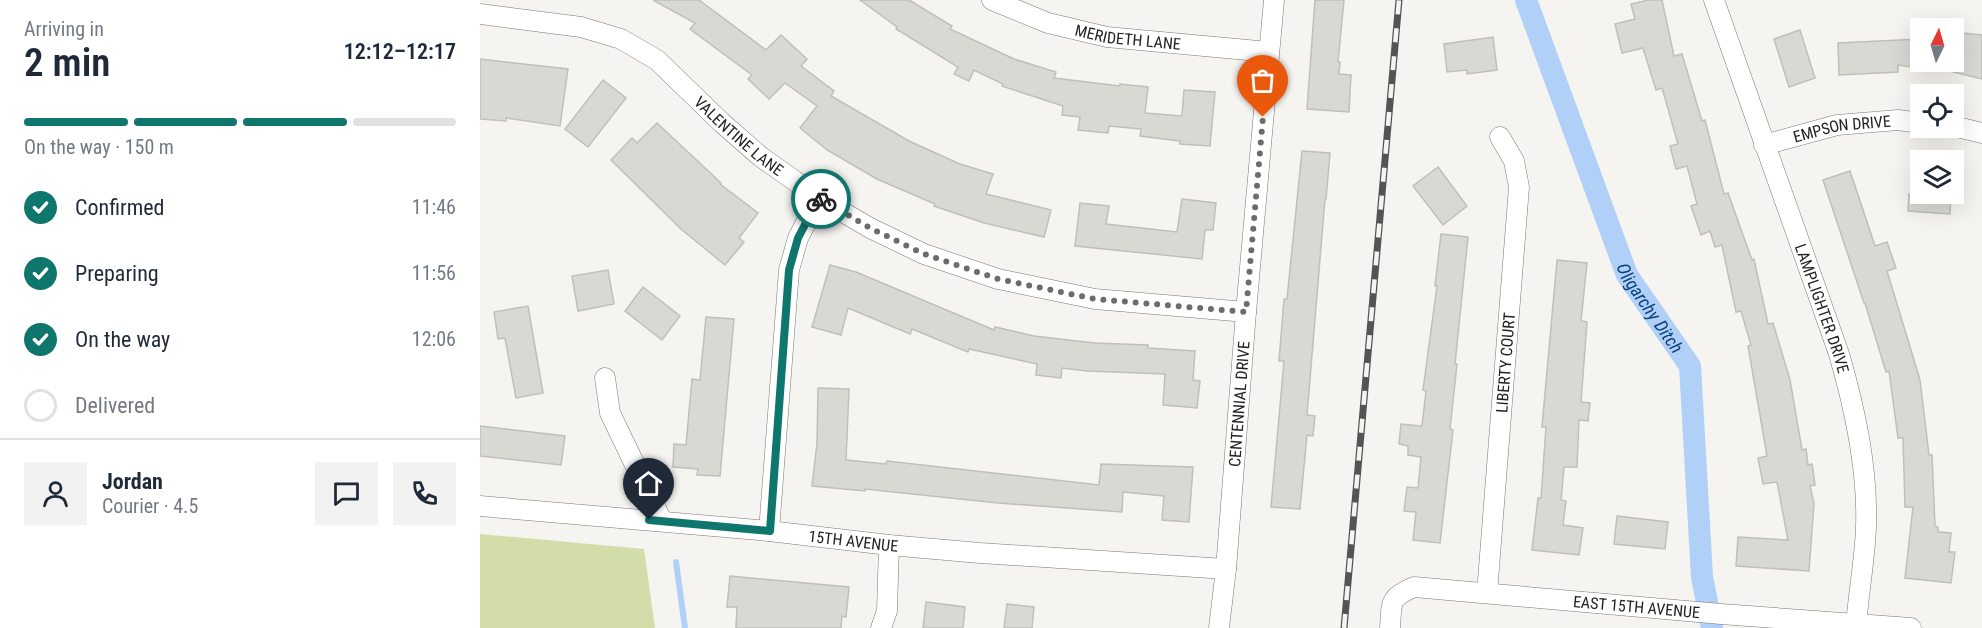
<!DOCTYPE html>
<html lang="en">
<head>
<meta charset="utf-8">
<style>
  :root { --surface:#fff; --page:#f2f2f3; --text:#1f2937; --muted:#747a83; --line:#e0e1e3; --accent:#0f766e }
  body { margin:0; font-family:"Roboto Condensed",sans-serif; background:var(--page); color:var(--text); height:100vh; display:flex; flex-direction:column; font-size:22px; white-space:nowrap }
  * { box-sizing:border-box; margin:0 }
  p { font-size:20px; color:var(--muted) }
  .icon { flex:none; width:33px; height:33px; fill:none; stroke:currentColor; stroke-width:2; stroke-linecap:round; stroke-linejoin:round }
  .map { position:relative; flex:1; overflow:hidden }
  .side { display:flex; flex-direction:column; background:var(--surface); width:480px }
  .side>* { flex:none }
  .needle { width:39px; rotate:5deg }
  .fabs { position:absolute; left:1430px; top:18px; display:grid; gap:12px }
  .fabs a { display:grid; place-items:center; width:54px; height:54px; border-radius:0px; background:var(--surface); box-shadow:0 6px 24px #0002; font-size:30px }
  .pin { position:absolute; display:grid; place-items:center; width:51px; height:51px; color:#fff; margin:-62px -26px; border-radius:50% 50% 50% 0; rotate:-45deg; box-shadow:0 0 6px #0007 }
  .pin .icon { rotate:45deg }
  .courier { position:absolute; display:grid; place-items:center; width:60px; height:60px; margin:-30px; border:4px solid #0f766e; border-radius:50%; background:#fff; color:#222; box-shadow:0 2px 8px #0007 }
  .head em { font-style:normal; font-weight:600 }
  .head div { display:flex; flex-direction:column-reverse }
  .head { display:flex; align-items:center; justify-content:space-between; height:102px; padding:0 24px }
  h1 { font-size:39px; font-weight:600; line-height:45px }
  .bar { display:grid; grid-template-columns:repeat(4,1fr); gap:9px 6px; align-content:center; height:72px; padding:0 24px }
  .bar i { height:8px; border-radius:4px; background:var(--line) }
  .bar .selected { background:var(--accent) }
  .bar p { grid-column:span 4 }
  .line { display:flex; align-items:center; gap:15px; padding:0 24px; border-top:2px solid var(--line) }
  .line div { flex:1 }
  .round { display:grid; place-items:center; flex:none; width:63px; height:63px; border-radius:0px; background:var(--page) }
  ol { padding:0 24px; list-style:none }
  li { display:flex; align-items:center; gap:18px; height:66px }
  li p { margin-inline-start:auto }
  li .icon { padding:6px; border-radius:50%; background:var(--accent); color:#fff; stroke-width:4 }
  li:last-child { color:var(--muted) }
  li i { width:33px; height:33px; border:3px solid var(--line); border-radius:50% }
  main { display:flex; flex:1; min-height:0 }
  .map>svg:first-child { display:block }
  .green { fill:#d3dda9 }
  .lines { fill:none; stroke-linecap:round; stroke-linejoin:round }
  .stream { stroke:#b0d0f7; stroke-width:6 }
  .canal { stroke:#b0d0f7; stroke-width:22 }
  .building { fill:#d9d9d4; stroke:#bfbfbb; stroke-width:1.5 }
  .street-casing { stroke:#797875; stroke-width:21 }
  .street { stroke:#fff; stroke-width:20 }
  .rail-casing { stroke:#555453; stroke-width:7 }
  .rail { stroke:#f5f4f0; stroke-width:4.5; stroke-dasharray:14; stroke-linecap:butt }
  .done { stroke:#6d6c6a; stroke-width:6; stroke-dasharray:0 10.8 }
  .route { stroke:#0f766e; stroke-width:8 }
  .labels { text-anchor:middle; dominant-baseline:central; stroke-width:6; stroke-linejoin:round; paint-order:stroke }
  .street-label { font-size:16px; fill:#242322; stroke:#f5f4f0 }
  .water-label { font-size:18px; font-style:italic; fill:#09417b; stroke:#f5f4f0 }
</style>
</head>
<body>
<main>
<section class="side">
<div class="head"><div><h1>2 min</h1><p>Arriving in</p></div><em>12:12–12:17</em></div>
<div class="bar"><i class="selected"></i><i class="selected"></i><i class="selected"></i><i></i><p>On the way · 150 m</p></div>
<ol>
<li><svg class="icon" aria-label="check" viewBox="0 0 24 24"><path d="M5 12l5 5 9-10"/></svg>Confirmed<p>11:46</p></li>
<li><svg class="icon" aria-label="check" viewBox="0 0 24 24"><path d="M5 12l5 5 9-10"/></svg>Preparing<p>11:56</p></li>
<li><svg class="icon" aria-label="check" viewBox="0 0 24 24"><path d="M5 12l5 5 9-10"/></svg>On the way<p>12:06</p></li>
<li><i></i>Delivered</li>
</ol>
<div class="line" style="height:108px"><a class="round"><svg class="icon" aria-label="person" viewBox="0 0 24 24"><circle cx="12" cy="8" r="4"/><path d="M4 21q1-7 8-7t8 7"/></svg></a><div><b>Jordan</b><p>Courier · 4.5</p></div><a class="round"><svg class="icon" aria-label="chat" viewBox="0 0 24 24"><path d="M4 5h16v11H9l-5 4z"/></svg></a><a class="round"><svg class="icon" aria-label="phone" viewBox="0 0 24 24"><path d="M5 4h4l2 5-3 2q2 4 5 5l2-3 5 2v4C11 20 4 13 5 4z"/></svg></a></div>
</section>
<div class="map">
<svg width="1502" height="628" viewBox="0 0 1502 628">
  <rect width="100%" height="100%" fill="#f5f4f0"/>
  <path class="green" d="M0 534 164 549 175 628H0Z"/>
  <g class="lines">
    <path class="stream" d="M196 562 205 628"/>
    <path class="canal" id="s1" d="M1046 0 1147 275 1210 366 1222 577 1232 628"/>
  </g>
  <g class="building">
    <path d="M173 0H219L286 50 301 35 327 59 321 66 354 91 351 96 429 141 480 164 513 174 506 194 571 210 564 237 504 223 454 206 455 204 397 179 347 150 320 128 337 106 305 83 289 99 268 79 272 75 210 29 215 23Z"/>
    <path d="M380 0H429L472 26 470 29 534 59 576 72 574 78 640 86V84L668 87 665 113 702 116 704 90 735 92 730 146 700 144V141L660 136 661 129 629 126 628 133 598 130 600 117 582 115 583 106 522 86 523 84 494 70 489 81 474 74 478 67 416 29 417 27Z"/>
    <path d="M835 0H864L858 62H860L859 74 871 75 869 112 827 109Z"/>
    <path d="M1169 0H1182L1194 56 1202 54 1222 121 1225 120 1244 194 1248 193 1272 260 1274 259 1288 324 1293 323 1310 380 1322 450 1326 449 1328 465 1332 464 1335 485 1330 486 1334 503 1329 571 1256 566 1258 537 1308 540 1297 482 1283 484 1278 458 1287 456 1268 346 1271 345 1261 311 1256 312 1242 245 1235 247 1230 231 1221 235 1211 206 1217 204 1207 166 1196 169 1190 146 1198 144 1182 88 1176 90 1163 48 1142 53 1135 24 1155 19 1151 4Z"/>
    <path d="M1320 30 1335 78 1309 87 1294 39Z"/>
    <path d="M1473 32 1502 35V79L1473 72Z"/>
    <path d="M1013 37 1017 70 987 74V70L967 72 964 44Z"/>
    <path d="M1440 39V68L1418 65V72L1359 75 1358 43Z"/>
    <path d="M0 59 88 69 80 126 26 118V121L0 119Z"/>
    <path d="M123 80 146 98 108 147 85 129Z"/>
    <path d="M177 123 241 183 240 184 278 213 259 238 264 242 245 265 201 229 131 160 152 138 157 143Z"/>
    <path d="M822 151 850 153 846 199H845L827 415 835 416 833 436 827 435 820 509 791 507 804 361H799L804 299H807Z"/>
    <path d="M958 167 987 206 963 225 933 186Z"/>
    <path d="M1370 171 1395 246 1407 242 1416 268 1407 271 1440 380 1449 455H1452L1455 526 1458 527V532L1471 533 1469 552H1475L1471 583 1425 578 1433 507H1425L1423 438H1418L1409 371 1406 372 1385 303H1384L1343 180Z"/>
    <path d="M1429 194H1471L1470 214 1428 211Z"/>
    <path d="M702 199 736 203 733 230H725L722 259 595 246 600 203 629 206 626 224 697 232Z"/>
    <path d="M961 234 988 237 975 364H977L970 429 973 430 960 543 933 540 936 512 924 511 927 487 938 488 941 457 928 455V446L919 444 921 424 942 426 946 391 943 390 957 286H955Z"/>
    <path d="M1077 260 1107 263 1101 321 1107 322 1101 402 1110 403 1108 421 1099 420 1097 467H1084L1081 500 1086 501 1083 525 1103 528 1099 555 1052 550 1058 498H1061L1066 427H1062Z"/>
    <path d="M350 265 376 272 514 330 515 327 554 336 615 343 668 345V348L715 351 713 380 720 381 717 408 683 405 685 374 607 371 582 368 581 378 556 375 557 364 489 349 488 352 432 329 430 334 368 308 361 335 332 327Z"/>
    <path d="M128 270 134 304 98 311 92 276Z"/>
    <path d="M163 287 200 316 182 340 145 311Z"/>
    <path d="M48 306 63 393 36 398 25 338 18 339 14 312Z"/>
    <path d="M226 317 254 319 240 476 217 475 218 469 193 467 194 444 206 445 212 379 220 380Z"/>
    <path d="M338 388 369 389 366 460 406 464 407 461 619 485 621 464 713 467 709 522 682 520 684 496 643 492 642 512 518 503 385 489V491L332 486 337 443Z"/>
    <path d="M0 426 85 436 81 465 0 456Z"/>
    <path d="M1137 516 1188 522 1185 549 1134 544Z"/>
    <path d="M250 576 369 587 366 617 362 616 361 628H256L257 607H247Z"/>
    <path d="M446 602 485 607 483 628H443Z"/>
    <path d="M527 604 554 607 552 628H524Z"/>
  </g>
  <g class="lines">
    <defs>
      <g id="street">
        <path id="s2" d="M512 0 568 23 627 37 789 52"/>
        <path id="s3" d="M1234 0 1359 354C1375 409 1388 468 1386 527 1385 560 1378 594 1376 628"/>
        <path id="s4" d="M0 14 101 27 141 39 177 60 241 122 281 157 339 198 390 228 444 254 518 279 615 299 766 312"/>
        <path d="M1473 126 1502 133"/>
        <path id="s5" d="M1284 145 1357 125 1418 120 1440 123"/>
        <path d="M125 378 130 413 182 521"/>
        <path id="s6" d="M0 506 289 531 409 545 500 553 746 569"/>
        <path d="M289 531 309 270 318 238 339 198"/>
        <path id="s7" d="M1007 593 1039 187 1034 161 1020 137"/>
        <path d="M401 628 407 611 409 545"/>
        <path id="s8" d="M739 628 746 569 766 312 794 0"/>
        <path id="s9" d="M910 628C912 603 908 598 934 587L1241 614 1431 628"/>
      </g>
    </defs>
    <use href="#street" class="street-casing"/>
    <use href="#street" class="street"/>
    <defs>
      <path id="rail" d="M864 628 919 0"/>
    </defs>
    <use href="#rail" class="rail-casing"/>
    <use href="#rail" class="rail"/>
  </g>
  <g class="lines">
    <path class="done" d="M341 199 390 228 444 254 518 279 615 299 766 312 783 117"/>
    <path class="route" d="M169 520 290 531 309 270 318 238 339 198 341 199"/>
  </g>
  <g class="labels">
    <g class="street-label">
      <text stroke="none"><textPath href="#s2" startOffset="142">MERIDETH LANE</textPath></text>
      <text stroke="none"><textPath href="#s5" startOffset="80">EMPSON DRIVE</textPath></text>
      <text stroke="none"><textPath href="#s4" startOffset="297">VALENTINE LANE</textPath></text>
      <text stroke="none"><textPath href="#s3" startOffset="327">LAMPLIGHTER DRIVE</textPath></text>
      <text stroke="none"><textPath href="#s7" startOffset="231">LIBERTY COURT</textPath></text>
      <text stroke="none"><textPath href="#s8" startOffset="225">CENTENNIAL DRIVE</textPath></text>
      <text stroke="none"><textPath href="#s6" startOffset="375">15TH AVENUE</textPath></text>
      <text stroke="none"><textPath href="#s9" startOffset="276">EAST 15TH AVENUE</textPath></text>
    </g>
    <g class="water-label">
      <text stroke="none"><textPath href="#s1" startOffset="333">Oligarchy Ditch</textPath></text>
    </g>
  </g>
</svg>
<div class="fabs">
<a><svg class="needle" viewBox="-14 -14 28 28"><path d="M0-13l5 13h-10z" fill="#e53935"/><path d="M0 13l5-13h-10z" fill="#747a83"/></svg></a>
<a><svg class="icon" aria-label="locate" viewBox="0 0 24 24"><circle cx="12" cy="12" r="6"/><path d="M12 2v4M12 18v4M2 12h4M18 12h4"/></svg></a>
<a><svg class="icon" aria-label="layers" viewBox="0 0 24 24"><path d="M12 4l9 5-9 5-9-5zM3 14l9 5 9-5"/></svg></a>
</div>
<div class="pin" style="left:783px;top:117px;background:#ea580c"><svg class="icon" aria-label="bag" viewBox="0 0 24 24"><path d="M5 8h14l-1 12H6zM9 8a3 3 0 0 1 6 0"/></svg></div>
<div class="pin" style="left:169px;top:520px;background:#1f2937"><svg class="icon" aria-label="home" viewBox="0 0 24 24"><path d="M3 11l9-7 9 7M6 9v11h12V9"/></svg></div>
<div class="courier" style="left:341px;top:199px"><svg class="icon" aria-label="bike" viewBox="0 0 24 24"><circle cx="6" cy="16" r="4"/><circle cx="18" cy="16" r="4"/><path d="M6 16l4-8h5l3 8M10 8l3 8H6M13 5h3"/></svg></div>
</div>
</main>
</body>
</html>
